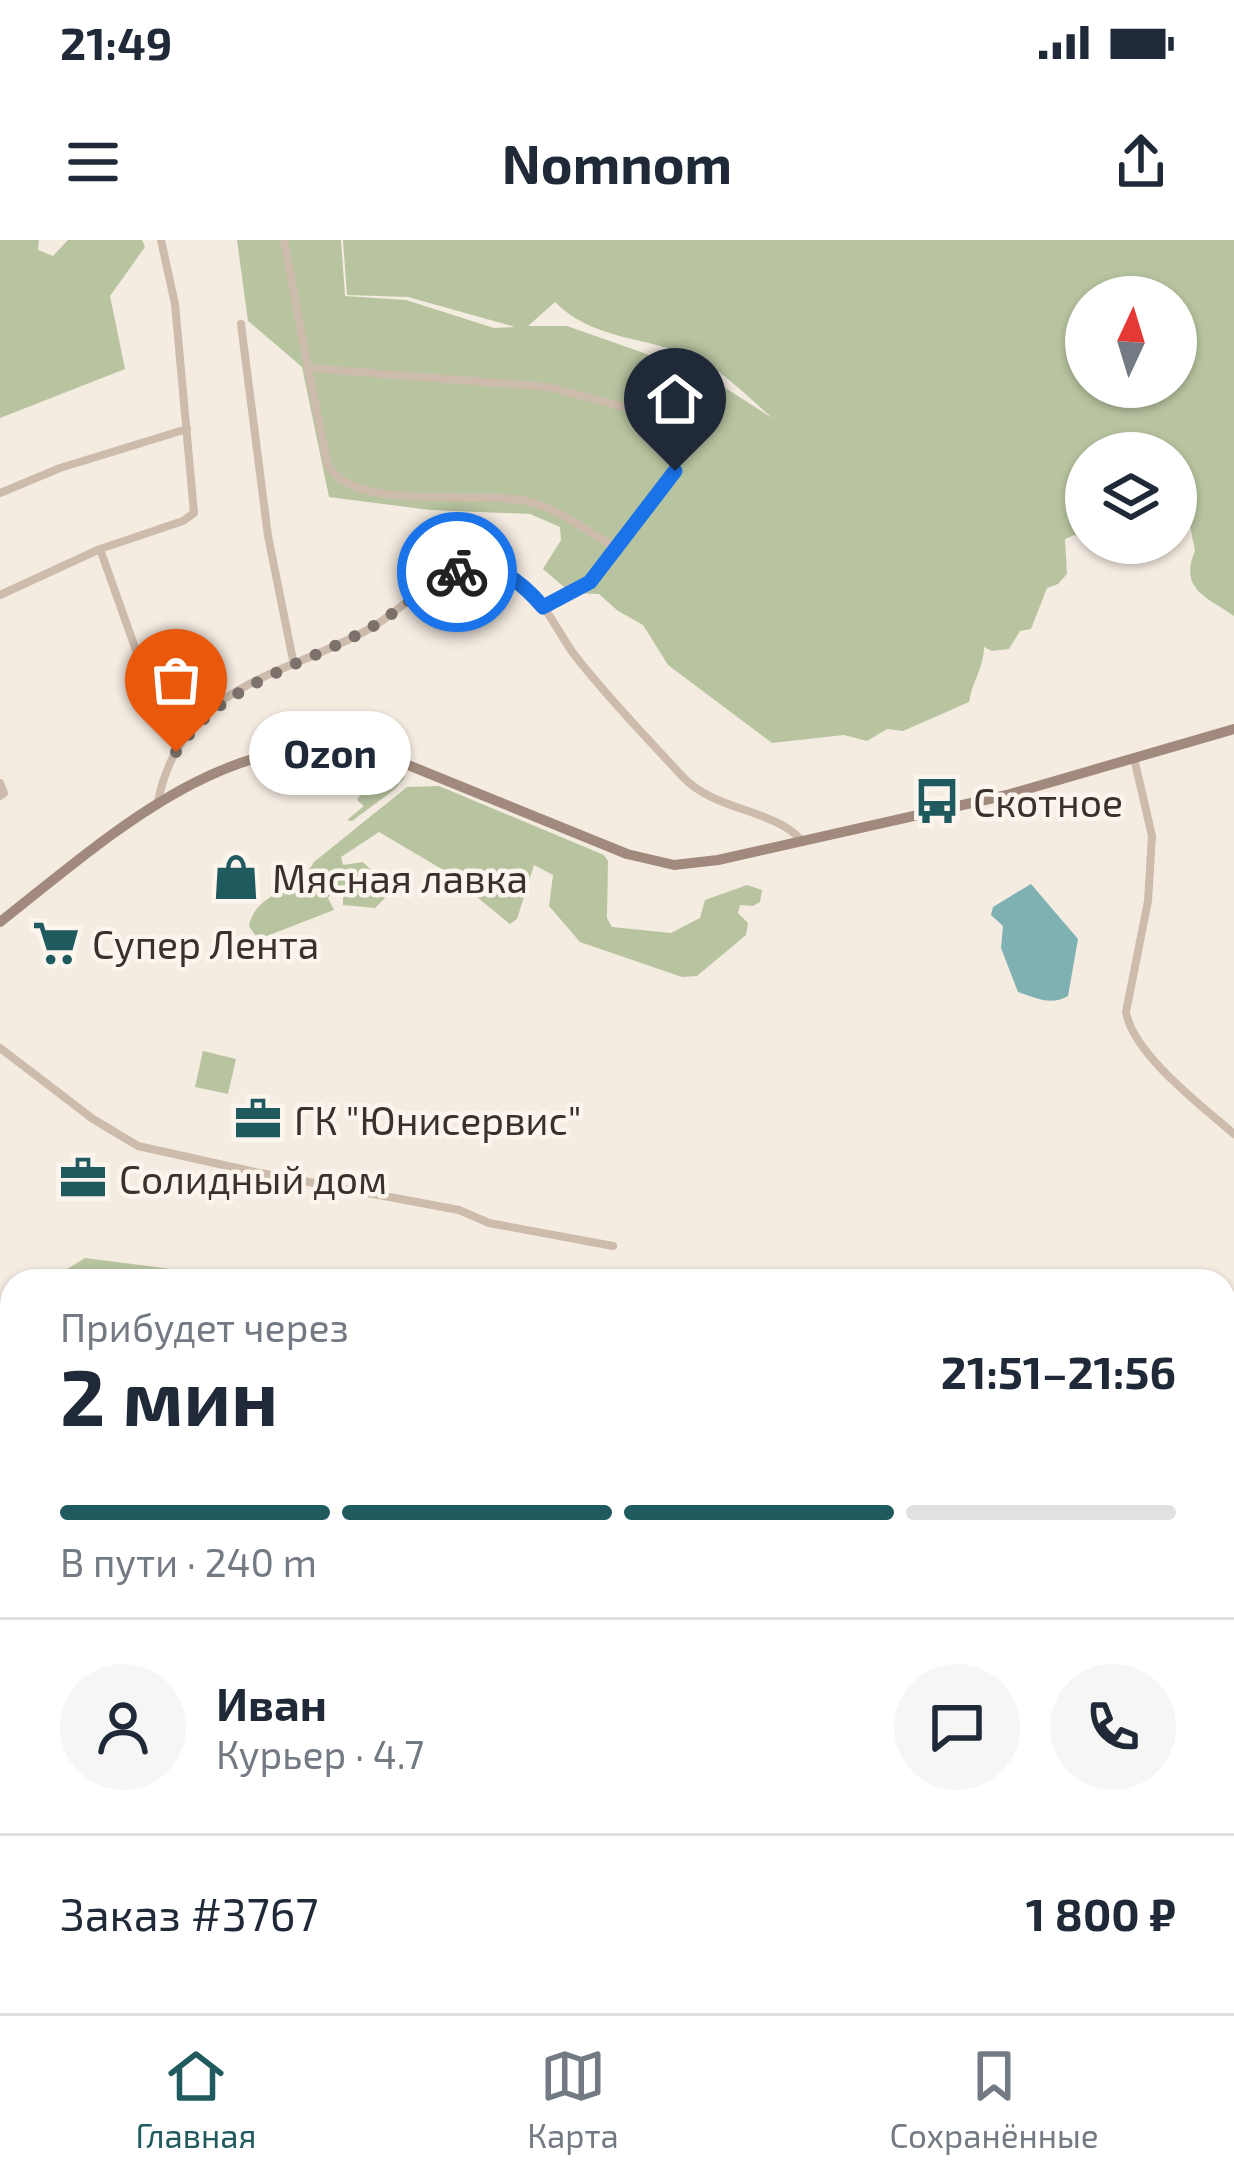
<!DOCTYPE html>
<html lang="ru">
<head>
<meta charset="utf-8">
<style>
  :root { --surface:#fff; --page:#f6f6f7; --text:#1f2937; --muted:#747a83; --line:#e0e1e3; --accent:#1f5a5e }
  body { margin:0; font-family:"Exo 2",sans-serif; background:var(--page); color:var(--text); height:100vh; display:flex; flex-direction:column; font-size:45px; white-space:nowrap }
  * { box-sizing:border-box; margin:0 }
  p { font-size:39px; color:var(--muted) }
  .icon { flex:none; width:66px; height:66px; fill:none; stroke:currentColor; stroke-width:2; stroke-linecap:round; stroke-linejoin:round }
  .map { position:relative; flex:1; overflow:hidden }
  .drawer { position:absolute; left:0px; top:1029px; width:1236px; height:744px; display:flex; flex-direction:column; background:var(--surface); border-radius:36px 36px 0 0; box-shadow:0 3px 9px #0004 }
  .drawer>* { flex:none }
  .needle { width:78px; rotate:4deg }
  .tools { position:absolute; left:1065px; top:36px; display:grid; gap:24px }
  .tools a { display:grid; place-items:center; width:132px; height:132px; border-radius:50%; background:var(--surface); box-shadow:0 3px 9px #0004; font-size:60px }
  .pin { position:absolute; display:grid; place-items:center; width:102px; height:102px; color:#fff; margin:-123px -51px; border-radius:50% 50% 50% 0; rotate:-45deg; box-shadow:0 0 12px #0007 }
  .pin .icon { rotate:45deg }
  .courier { position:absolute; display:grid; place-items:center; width:120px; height:120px; margin:-60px; border:9px solid #1a73e8; border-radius:50%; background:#fff; color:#222; box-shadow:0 3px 15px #0007 }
  .bubble { position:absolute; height:84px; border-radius:42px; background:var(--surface); box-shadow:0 3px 9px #0004; font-size:39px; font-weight:700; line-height:84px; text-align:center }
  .head em { font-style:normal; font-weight:700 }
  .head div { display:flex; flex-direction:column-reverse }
  .head { display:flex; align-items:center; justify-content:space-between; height:204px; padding:0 60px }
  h1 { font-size:78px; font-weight:700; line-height:90px }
  .bar { display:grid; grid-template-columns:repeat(4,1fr); gap:18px 12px; align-content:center; height:144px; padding:0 60px }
  .bar i { height:15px; border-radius:9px; background:var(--line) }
  .bar .selected { background:var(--accent) }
  .bar p { grid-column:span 4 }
  .line { display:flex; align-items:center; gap:30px; padding:0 60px; border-top:3px solid var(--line) }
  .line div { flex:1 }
  .round { display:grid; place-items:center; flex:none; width:126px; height:126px; border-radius:63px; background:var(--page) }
  .status { display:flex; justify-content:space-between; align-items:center; height:84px; padding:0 60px; background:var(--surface); direction:ltr }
  .status svg { height:33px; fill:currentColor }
  header { display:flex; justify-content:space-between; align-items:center; height:156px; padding:0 60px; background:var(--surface); font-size:54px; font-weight:700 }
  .menu { display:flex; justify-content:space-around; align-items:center; height:168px; border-top:3px solid var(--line); background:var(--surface); font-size:33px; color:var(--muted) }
  .menu a { display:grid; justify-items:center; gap:6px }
  .menu .selected { color:var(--accent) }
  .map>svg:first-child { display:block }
  .green { fill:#b8c4a0; fill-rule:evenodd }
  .water { fill:#7fb0b2 }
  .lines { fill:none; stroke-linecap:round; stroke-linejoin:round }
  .street { stroke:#cdbbac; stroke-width:8 }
  .secondary { stroke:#a18a7d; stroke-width:10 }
  .done { stroke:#7c716b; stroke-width:12; stroke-dasharray:0 21.6 }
  .route { stroke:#1a73e8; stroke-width:15 }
  .labels { text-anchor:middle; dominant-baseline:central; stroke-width:9; stroke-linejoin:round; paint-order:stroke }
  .poi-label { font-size:39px; fill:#3b302b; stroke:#fbf5ee; text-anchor:start }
</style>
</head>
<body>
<div class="status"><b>21:49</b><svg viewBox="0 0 49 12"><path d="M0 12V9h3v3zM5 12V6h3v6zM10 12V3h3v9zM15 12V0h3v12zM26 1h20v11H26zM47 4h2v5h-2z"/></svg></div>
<header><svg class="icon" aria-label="menu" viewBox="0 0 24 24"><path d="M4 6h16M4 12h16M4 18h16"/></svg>Nomnom<svg class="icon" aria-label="share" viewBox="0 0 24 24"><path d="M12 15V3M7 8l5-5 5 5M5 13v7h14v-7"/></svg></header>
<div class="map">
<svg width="1234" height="1773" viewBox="0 0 1234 1773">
  <rect width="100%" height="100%" fill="#f4ebe1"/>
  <g class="green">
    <path d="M0 0H39L38 10 53 16 68 0H142L145 7 110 56 125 129 0 178Z"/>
    <path d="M237 0H341L345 56 406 60 494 88 515 87 408 57 347 55 343 0H1234V376C1209 358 1178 350 1195 311L1190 285 1176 289V213H1086V298L1074 295 1065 299 1067 334 1058 344 1047 348 1031 389 1020 391 1009 409 992 411 984 407C984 427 972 442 969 462L903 491 887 489 867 501 844 495 772 503 668 425 643 385 618 371 599 354 571 353 543 329 561 300 560 287 530 274 430 270 329 257 302 127 248 81ZM1086 57H1176V147H1086ZM555 62C593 101 650 97 697 118 719 128 753 161 772 178L716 142 641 112 567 86H528Z"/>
    <path d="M334 513 402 530 405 537 395 549 352 581 347 580 364 566 357 560 360 555 354 544 324 546 292 531 291 522 302 515Z"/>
    <path d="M439 546 604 615 608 621 607 678 612 687 671 693 700 678 705 660 747 645 762 650 760 662 753 666 740 665 738 673 748 683 746 695 697 736 682 737 580 702 549 666 553 635 534 625 517 679 510 684 478 658 455 653 451 647 457 645V638L379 592 341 617 343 625 363 622 375 634 395 636 409 645 407 651 390 653 375 668 343 665V657L332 652 328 658 334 670 264 697 255 695 249 686C256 651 299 652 314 622L407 547Z"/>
    <path d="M203 811 236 819 228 854 195 847Z"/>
    <path d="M85 1018 195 1032 224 1041H27L40 1034H59Z"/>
    <path d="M12 1401V1612L0 1613V1407Z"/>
  </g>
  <path class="water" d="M1031 644 1078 699 1068 756C1051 766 1036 758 1018 752L1001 708 1003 686 991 675 993 667Z"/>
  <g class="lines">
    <g class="street">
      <path d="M161 0 175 64 194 273 183 281 100 309 154 461 173 472 190 490"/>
      <path d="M284 0 308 128 548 147 624 167 657 181 669 195 675 231 590 342 543 367"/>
      <path d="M241 84 268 296 294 425"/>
      <path d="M308 128 328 225C354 273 478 250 526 261 557 268 590 293 618 309"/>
      <path d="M0 253 60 228 187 189"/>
      <path d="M0 355 100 309"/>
      <path d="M1134 518 1152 596 1148 661 1126 772C1133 814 1202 866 1234 894"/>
      <path d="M0 543 4 553 0 556"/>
      <path d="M158 562C164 529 180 498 204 475 251 432 320 419 374 386 404 368 431 335 466 328 479 325 499 330 511 336 540 350 555 388 573 413 606 456 646 497 682 536 714 571 774 569 801 600"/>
      <path d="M0 808 93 879 138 906 255 932 459 970 489 983 613 1006"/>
      <path d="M136 1761 144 1773"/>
      <path d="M371 1761 379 1773"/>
      <path d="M508 1761 517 1773"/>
      <path d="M0 1773 3 1712"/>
      <path d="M156 1773 173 1761"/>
      <path d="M321 1773 338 1761"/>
    </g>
    <g class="secondary">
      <path d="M0 682C106 599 231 481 376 512L627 614 674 625 718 620 1007 555 1234 489"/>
      <path d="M0 1074 12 1080"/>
      <path d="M0 1096 12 1098"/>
      <path d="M0 1105 12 1107"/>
      <path d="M0 1126 12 1123"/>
      <path d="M1224 1367 1234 1369"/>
    </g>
  </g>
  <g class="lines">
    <path class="done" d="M176 512C221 443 301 427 370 388 400 371 424 345 457 332"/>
    <path class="route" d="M457 332C493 318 521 341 543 367L590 342 675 231"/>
  </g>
  <defs>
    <symbol id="bus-bare" viewBox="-9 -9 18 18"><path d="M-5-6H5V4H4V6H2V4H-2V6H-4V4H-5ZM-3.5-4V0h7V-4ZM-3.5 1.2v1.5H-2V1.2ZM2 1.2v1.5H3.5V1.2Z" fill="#1f5a5e" stroke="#fbf5ee" stroke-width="2.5" paint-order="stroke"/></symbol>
    <symbol id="shop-bare" viewBox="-9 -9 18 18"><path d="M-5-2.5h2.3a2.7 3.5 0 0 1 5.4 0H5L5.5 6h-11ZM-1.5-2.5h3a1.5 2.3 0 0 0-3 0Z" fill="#1f5a5e" stroke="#fbf5ee" stroke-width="2.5" paint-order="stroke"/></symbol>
    <symbol id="supermarket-bare" viewBox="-9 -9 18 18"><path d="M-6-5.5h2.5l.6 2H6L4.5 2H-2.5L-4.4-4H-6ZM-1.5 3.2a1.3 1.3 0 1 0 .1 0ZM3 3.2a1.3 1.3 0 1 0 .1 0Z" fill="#1f5a5e" stroke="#fbf5ee" stroke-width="2.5" paint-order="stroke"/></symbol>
    <symbol id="office-bare" viewBox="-9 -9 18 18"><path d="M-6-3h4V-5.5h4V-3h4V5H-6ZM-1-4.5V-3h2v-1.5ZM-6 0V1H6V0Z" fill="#1f5a5e" stroke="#fbf5ee" stroke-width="2.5" paint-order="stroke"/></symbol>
  </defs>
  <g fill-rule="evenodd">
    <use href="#bus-bare" x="904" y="528" width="66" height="66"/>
    <use href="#shop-bare" x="203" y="604" width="66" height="66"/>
    <use href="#supermarket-bare" x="23" y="670" width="66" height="66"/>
    <use href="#office-bare" x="225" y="846" width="66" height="66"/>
    <use href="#office-bare" x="50" y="905" width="66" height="66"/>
  </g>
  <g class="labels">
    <g class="poi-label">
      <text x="973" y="561">Скотное</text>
      <text x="272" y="637">Мясная лавка</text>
      <text x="92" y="703">Супер Лента</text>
      <text x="294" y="879">ГК "Юнисервис"</text>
      <text x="119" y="938">Солидный дом</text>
    </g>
  </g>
</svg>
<div class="tools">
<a><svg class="needle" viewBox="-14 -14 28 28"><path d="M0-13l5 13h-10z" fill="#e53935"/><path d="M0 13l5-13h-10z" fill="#747a83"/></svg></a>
<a><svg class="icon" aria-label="layers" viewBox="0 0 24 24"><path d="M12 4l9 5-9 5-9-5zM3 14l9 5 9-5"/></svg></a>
</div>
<div class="pin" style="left:176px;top:512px;background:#ea580c"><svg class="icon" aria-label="bag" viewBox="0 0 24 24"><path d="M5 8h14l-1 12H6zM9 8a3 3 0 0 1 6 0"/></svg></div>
<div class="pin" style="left:675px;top:231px;background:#1f2937"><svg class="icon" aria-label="home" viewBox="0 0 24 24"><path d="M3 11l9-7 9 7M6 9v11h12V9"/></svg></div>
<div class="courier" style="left:457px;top:332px"><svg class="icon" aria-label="bike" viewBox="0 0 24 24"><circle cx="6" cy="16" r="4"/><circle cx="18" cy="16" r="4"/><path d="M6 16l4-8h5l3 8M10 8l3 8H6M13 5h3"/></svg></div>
<div class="bubble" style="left:249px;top:471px;width:162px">Ozon</div>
<section class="drawer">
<div class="head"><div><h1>2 мин</h1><p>Прибудет через</p></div><em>21:51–21:56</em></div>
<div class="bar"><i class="selected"></i><i class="selected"></i><i class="selected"></i><i></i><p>В пути · 240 m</p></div>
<div class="line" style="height:216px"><a class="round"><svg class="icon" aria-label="person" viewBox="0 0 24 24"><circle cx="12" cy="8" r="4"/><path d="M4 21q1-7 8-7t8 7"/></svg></a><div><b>Иван</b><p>Курьер · 4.7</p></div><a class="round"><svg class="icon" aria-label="chat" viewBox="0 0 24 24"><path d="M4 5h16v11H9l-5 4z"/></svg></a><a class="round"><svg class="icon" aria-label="phone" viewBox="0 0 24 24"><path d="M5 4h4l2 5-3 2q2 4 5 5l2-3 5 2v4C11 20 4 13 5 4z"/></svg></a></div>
<div class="line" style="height:156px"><div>Заказ #3767</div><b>1 800 ₽</b></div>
</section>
</div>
<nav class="menu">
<a class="selected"><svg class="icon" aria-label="home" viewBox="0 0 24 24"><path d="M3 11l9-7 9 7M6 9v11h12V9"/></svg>Главная</a>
<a><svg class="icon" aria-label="map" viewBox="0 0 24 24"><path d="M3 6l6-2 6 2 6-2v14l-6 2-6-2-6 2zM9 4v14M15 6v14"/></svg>Карта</a>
<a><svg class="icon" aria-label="saved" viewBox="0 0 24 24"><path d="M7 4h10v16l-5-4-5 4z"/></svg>Сохранённые</a>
</nav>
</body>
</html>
